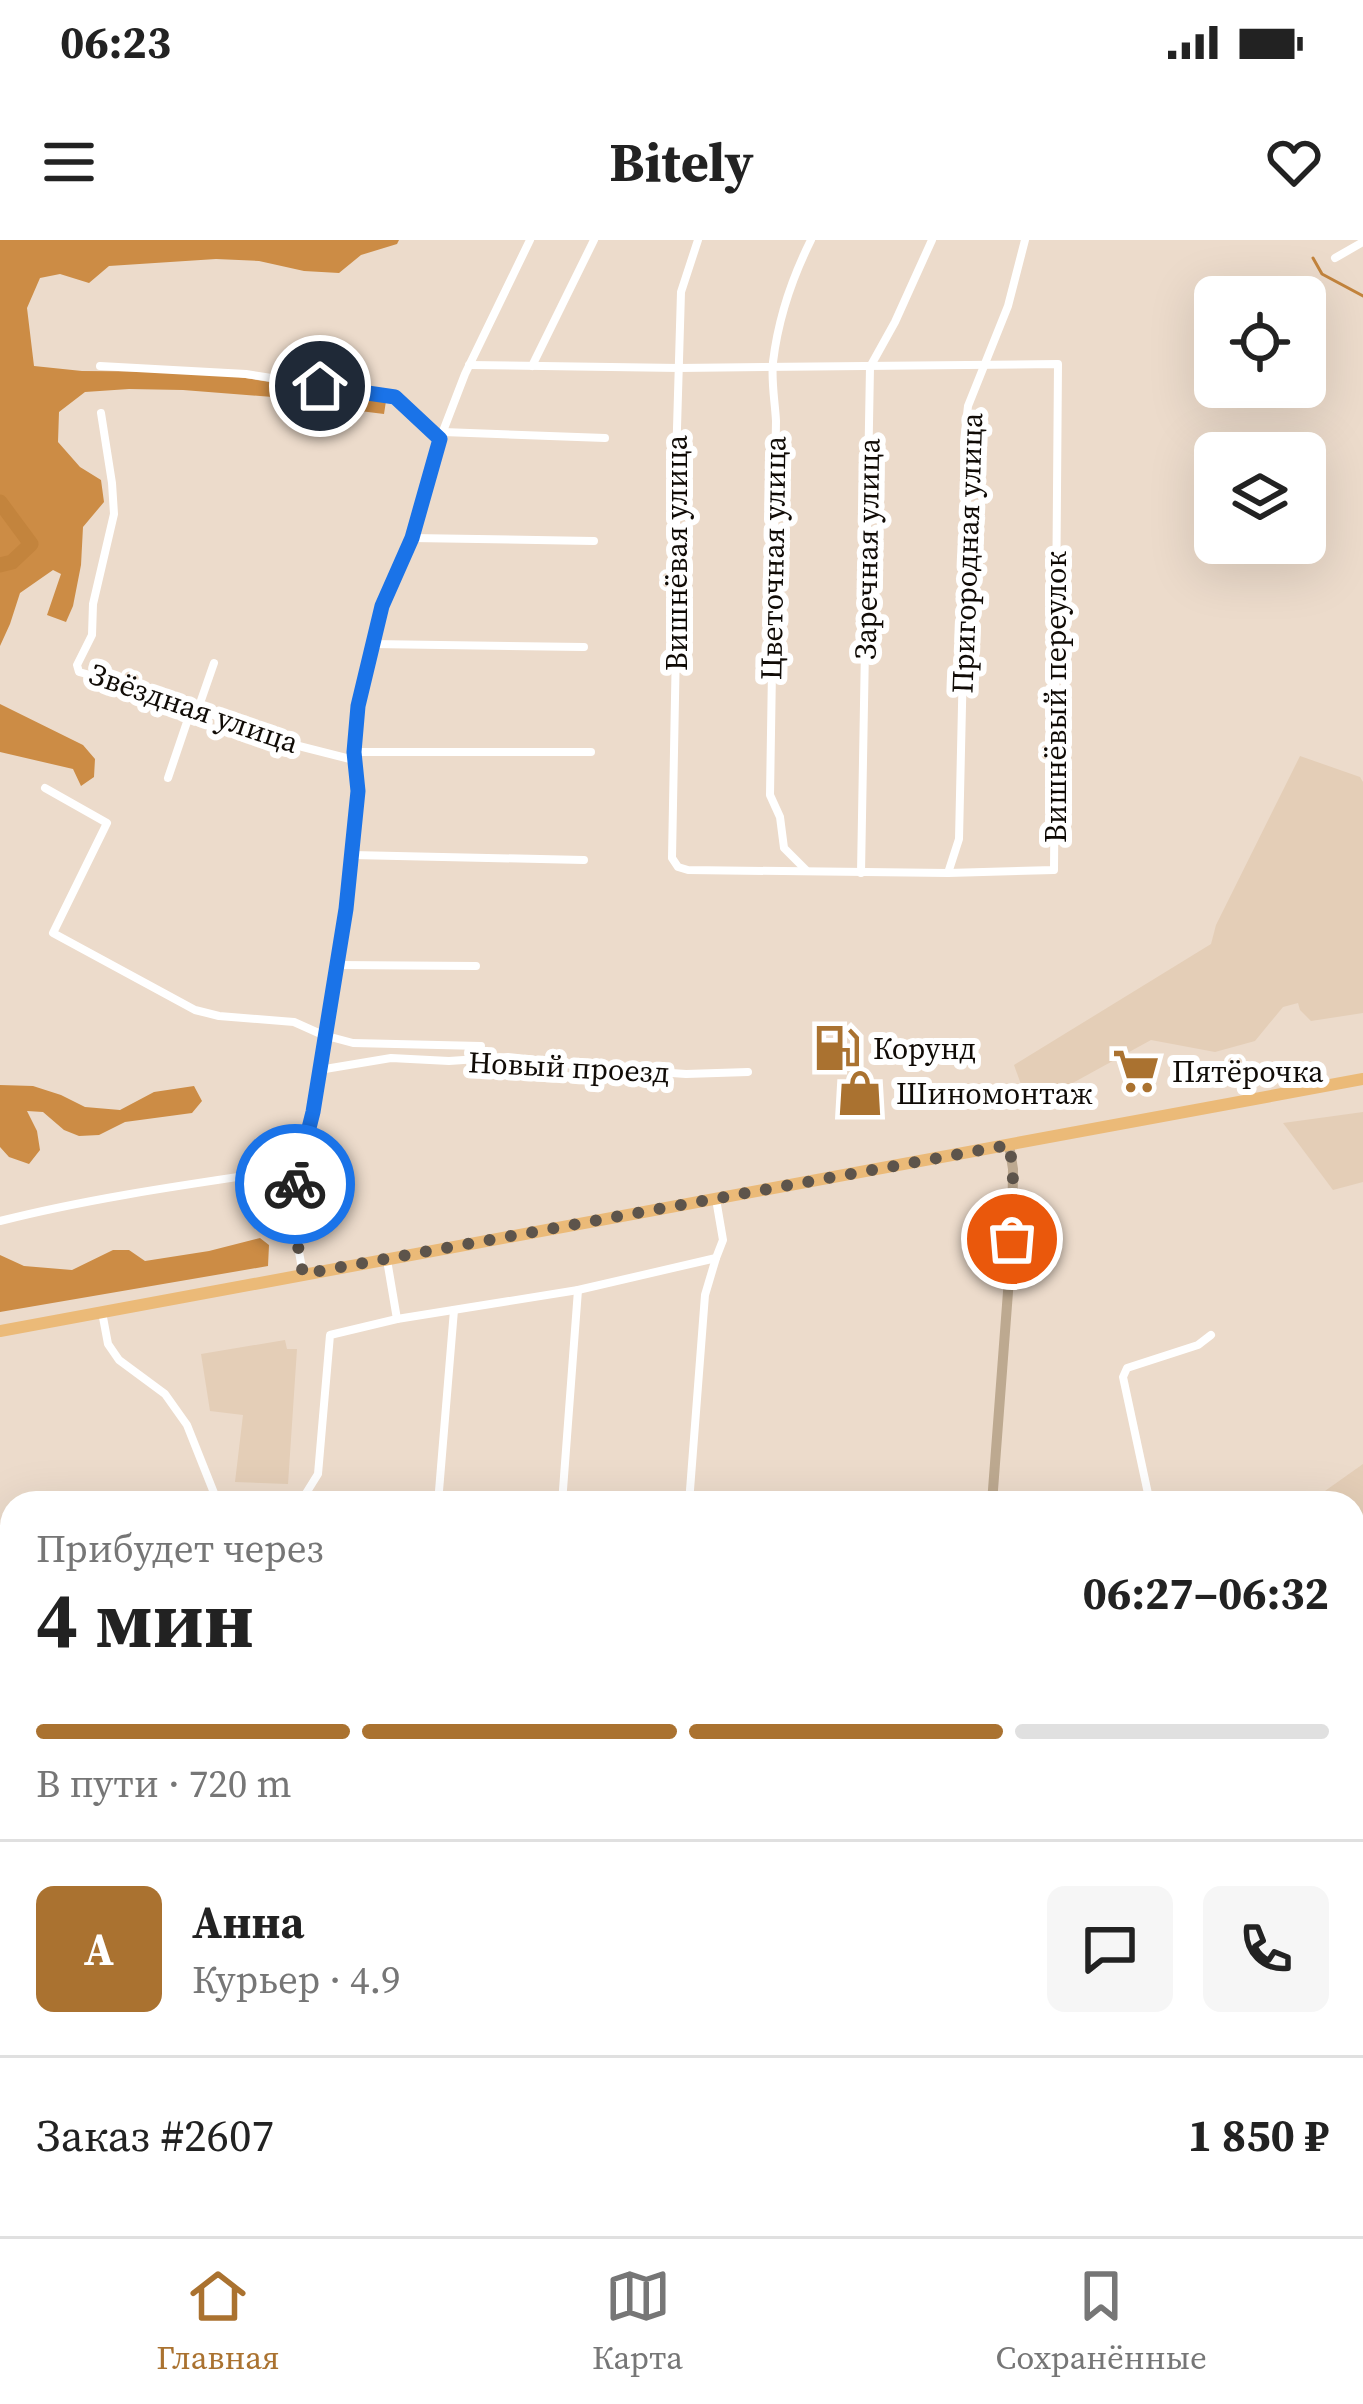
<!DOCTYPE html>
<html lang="ru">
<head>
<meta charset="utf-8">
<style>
  :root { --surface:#fff; --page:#f6f6f6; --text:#222; --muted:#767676; --line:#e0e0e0; --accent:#aa7230 }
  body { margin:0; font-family:"Source Serif 4",serif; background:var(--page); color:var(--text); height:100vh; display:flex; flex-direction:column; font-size:45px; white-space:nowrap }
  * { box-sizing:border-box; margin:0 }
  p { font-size:39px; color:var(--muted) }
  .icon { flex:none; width:66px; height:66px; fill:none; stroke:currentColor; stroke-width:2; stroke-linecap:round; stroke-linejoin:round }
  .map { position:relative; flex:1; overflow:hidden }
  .drawer { position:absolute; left:0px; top:1251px; width:1365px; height:747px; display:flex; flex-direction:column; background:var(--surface); border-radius:36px 36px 0 0; box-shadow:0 12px 48px #0002 }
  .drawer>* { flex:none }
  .fabs { position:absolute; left:1194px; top:36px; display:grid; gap:24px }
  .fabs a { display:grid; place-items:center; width:132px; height:132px; border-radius:18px; background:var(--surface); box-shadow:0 12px 48px #0002; font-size:60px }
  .pin { position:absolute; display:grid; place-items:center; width:102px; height:102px; color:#fff; margin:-51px; border:6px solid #fff; border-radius:50%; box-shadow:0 3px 12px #0007 }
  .courier { position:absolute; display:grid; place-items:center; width:120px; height:120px; margin:-60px; border:9px solid #1a73e8; border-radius:50%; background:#fff; color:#222; box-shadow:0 3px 15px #0007 }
  .overview em { font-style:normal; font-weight:700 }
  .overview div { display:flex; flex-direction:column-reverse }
  .overview { display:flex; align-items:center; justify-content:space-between; height:204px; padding:0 36px }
  h1 { font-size:78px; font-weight:700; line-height:90px }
  .bar { display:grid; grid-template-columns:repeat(4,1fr); gap:18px 12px; align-content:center; height:144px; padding:0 36px }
  .bar i { height:15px; border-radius:9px; background:var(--line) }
  .bar .on { background:var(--accent) }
  .bar p { grid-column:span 4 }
  .line { display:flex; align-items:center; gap:30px; padding:0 36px; border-top:3px solid var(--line) }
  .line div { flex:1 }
  .round { display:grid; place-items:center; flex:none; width:126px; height:126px; border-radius:18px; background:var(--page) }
  .status { display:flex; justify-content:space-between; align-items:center; height:84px; padding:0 60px; background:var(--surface); direction:ltr }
  .status svg { height:33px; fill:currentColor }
  header { display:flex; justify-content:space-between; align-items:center; height:156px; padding:0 36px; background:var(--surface); font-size:54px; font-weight:700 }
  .tabs { display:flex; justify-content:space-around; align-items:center; height:168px; border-top:3px solid var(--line); background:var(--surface); font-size:33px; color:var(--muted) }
  .tabs a { display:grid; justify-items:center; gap:6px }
  .tabs .on { color:var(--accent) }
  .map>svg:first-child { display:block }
  .built { fill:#e4ceb7 }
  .forest { fill:#cc8c45 }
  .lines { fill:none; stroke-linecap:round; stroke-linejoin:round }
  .stream { stroke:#c3843d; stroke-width:3 }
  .river { stroke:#c3843d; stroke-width:15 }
  .street { stroke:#fff; stroke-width:8 }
  .secondary { stroke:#bda990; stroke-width:10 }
  .primary { stroke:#ebba78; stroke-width:12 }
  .done { stroke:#5d544b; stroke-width:12; stroke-dasharray:0 21.6 }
  .route { stroke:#1a73e8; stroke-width:15 }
  .labels { text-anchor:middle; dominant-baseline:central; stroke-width:12; stroke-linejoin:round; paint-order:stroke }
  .street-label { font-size:30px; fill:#100b06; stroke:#fff }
  .poi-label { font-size:30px; fill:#100b06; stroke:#fff; text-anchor:start }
</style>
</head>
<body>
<div class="status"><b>06:23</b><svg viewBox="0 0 49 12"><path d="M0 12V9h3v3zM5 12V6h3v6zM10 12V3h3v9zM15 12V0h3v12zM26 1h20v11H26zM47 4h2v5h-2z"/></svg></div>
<header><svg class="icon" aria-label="menu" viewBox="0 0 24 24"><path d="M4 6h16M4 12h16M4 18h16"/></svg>Bitely<svg class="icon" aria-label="heart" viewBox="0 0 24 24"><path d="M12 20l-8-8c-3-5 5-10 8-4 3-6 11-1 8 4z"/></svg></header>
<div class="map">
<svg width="1363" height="1996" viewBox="0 0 1363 1996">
  <rect width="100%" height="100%" fill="#ecdbcb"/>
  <g class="built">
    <path d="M1300 516 1360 537 1363 542V773L1311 781 1300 770 1298 763 1283 767 1255 801 1215 812 1151 800 1069 845 1028 864 1014 825 1211 704 1216 685Z"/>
    <path d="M1363 872V942L1333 950 1283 883Z"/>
    <path d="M285 1100 287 1109H297L288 1244 235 1242 243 1175 210 1171 201 1114Z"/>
    <path d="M1363 1224V1327L1353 1333V1263H1308Z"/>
    <path d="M509 1986H570L582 1988 579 1996H515Z"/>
    <path d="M592 1986H1304L1302 1996H589Z"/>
  </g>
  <g class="forest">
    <path d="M0 0H399L397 4 361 15 339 33 304 31 259 21 216 19 109 26 89 43 60 34 40 38 27 68 34 126 82 131 208 132 386 161 384 174 360 171 322 161 183 150 129 149 85 152 59 172 58 202 80 227 101 240 104 262 83 287 81 325 73 366 66 382 47 375 61 334 53 330 20 353 10 384 0 406Z"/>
    <path d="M0 464 83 505 95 519 94 537 81 546 73 529 0 512Z"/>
    <path d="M0 845 33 846 61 855 85 867 120 870 154 852 194 846 202 861 192 873 125 882 99 895 79 896 64 890 43 872 27 871 37 891 40 910 29 924 9 917 0 907Z"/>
    <path d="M260 998 269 1005 268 1026 0 1072V1015L24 1026 72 1030 113 1010H129L145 1021 209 1011Z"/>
    <path d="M0 1562 12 1571V1871L0 1882Z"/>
    <path d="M12 1899V1986H466L460 1996H7L1 1905Z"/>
  </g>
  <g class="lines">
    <path class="stream" d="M1313 18 1322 34 1363 56"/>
    <g class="river">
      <path d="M0 262 31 304 12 322 0 325"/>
      <path d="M0 1595 12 1604"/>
      <path d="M52 1996V1986"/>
    </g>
    <g class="street">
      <path d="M1335 18 1363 2"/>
      <path d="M469 125 679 128 1058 124 1054 630 948 633 688 630 678 627 672 618 676 405V222L681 52 698 0"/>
      <path d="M100 126 246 134 395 157 440 199"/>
      <path d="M532 126 594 0"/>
      <path d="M101 173 112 243 114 274 93 364 92 395 77 425 79 432 153 452 287 503 354 520"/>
      <path d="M443 192 605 198"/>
      <path d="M412 298 594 301"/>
      <path d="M371 404 584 407"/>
      <path d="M354 512H591"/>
      <path d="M168 538 189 476 198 469 214 423"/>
      <path d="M45 548 107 583 53 693 195 770 219 776 294 782 323 795 353 803 481 806"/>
      <path d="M352 615 584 620"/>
      <path d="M806 630 784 608 780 577 770 555 776 181C775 162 771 141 773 122 778 80 792 38 811 0"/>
      <path d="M861 633 870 127 895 82 932 0"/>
      <path d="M948 633 959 599 966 289 964 202 968 166 1008 66 1025 0"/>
      <path d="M337 725 476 726"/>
      <path d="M319 830 391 818 449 821 508 817 628 830 686 834 748 832"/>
      <path d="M0 981C91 958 184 945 278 931L295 939"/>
      <path d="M387 1020 397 1079"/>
      <path d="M303 1034 292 973 295 939 313 871 345 669 358 551 354 512 358 466 382 366 412 298 440 199 465 134 530 0"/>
      <path d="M102 1072 108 1104 119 1120 165 1154 187 1185 218 1263"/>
      <path d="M300 1263 318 1234 330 1095 397 1079 578 1050 716 1018 723 1000 716 959"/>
      <path d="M438 1263 454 1070"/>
      <path d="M562 1263 578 1050"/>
      <path d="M689 1263 705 1055 716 1018"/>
      <path d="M1150 1263 1123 1137 1127 1128 1198 1105 1211 1095"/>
      <path d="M1353 1876 1363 1813"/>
      <path d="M8 1897 12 1893"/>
      <path d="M583 1996 586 1986"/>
      <path d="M1333 1996 1335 1986"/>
    </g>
    <g class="secondary">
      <path d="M992 1263 1012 999 1013 929 1009 905"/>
      <path d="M1353 1710 1363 1706"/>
    </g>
    <path class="primary" d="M0 1091 1363 839"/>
  </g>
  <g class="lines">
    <path class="done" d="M295 944 292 973 303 1034 1009 905 1013 929 1012 999"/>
    <path class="route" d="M295 944 313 872 346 669 358 551 354 512 358 466 382 366 412 298 440 199 395 157 320 146"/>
  </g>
  <defs>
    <symbol id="fuel-bare" viewBox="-9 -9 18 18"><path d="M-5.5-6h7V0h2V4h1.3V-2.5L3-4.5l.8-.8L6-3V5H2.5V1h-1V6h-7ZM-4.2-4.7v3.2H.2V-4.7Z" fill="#aa7230" stroke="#fff" stroke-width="2.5" paint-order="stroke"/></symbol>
    <symbol id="supermarket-bare" viewBox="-9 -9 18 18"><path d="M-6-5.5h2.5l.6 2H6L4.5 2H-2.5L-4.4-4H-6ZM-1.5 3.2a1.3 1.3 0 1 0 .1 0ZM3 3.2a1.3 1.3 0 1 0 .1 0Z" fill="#aa7230" stroke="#fff" stroke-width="2.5" paint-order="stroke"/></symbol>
    <symbol id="shop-bare" viewBox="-9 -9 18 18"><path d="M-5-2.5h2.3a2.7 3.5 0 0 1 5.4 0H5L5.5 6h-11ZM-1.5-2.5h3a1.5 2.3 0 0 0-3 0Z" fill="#aa7230" stroke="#fff" stroke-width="2.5" paint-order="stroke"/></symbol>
  </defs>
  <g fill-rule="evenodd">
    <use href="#fuel-bare" x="804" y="775" width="66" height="66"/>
    <use href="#supermarket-bare" x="1103" y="798" width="66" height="66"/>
    <use href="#shop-bare" x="827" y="820" width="66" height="66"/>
  </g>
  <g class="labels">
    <g class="street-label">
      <text transform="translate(867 309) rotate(-89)">Заречная улица</text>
      <text transform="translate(676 313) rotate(-90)">Вишнёвая улица</text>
      <text transform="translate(967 313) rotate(-88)">Пригородная улица</text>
      <text transform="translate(773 318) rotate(-89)">Цветочная улица</text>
      <text transform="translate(1055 457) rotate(-90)">Вишнёвый переулок</text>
      <text transform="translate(194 468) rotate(19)">Звёздная улица</text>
      <text transform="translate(569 827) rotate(3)">Новый проезд</text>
    </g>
    <g class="poi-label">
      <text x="873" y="808">Корунд</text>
      <text x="1172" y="831">Пятёрочка</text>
      <text x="896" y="853">Шиномонтаж</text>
    </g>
  </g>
</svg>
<div class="fabs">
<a><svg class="icon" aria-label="locate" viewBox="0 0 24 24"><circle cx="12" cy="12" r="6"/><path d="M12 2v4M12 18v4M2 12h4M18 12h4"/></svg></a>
<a><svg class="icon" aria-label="layers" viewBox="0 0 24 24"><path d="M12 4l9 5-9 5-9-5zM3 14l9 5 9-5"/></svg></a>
</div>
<div class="pin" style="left:1012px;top:999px;background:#ea580c"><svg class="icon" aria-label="bag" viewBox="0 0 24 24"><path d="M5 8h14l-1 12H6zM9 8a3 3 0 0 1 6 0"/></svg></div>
<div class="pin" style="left:320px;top:146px;background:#1f2937"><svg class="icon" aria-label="home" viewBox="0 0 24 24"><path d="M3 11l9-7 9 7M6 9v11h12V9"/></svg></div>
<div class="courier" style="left:295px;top:944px"><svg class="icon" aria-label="bike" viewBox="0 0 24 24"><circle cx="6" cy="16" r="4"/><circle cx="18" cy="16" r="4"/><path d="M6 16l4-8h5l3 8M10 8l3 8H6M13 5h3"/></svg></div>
<section class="drawer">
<div class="overview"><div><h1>4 мин</h1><p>Прибудет через</p></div><em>06:27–06:32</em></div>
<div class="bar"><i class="on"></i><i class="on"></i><i class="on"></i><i></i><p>В пути · 720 m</p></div>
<div class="line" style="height:216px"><b class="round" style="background:var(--accent);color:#fff">А</b><div><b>Анна</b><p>Курьер · 4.9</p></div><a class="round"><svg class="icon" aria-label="chat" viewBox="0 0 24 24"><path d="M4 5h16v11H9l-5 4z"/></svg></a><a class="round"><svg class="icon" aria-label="phone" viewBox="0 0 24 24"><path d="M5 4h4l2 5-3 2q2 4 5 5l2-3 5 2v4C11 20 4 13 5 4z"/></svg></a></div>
<div class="line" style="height:156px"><div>Заказ #2607</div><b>1 850 ₽</b></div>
</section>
</div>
<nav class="tabs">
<a class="on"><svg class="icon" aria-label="home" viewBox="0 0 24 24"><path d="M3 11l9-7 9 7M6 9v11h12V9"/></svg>Главная</a>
<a><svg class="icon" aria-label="map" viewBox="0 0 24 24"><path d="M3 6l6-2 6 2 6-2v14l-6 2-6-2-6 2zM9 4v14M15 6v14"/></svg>Карта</a>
<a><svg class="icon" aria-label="saved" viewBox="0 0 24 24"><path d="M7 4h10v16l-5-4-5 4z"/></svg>Сохранённые</a>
</nav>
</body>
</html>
